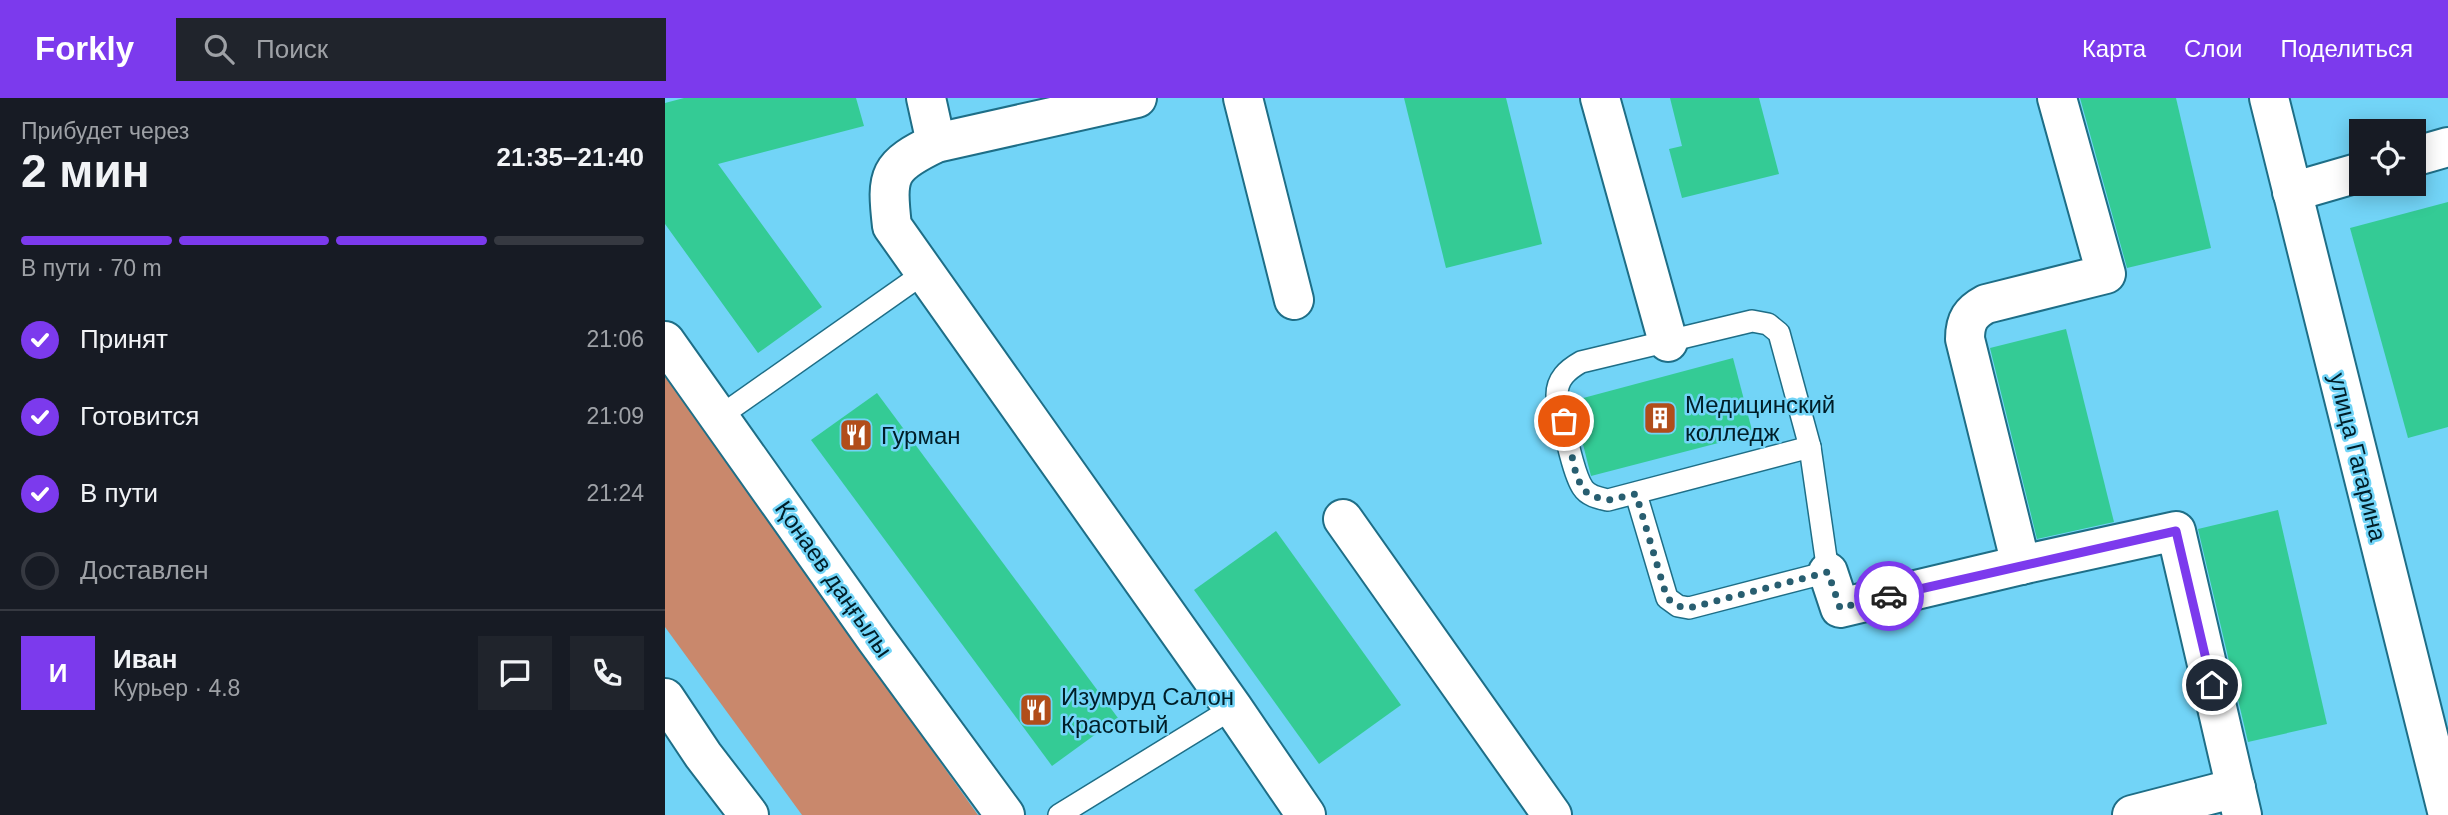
<!DOCTYPE html>
<html lang="ru">
<head>
<meta charset="utf-8">
<style>
  :root { --surface:#171b24; --page:#20242c; --text:#f1f3f6; --muted:#9ea1a6; --line:#363941; --accent:#7c3aed }
  body { margin:0; font-family:Arial,sans-serif; background:var(--page); color:var(--text); height:100vh; display:flex; flex-direction:column; font-size:26px; white-space:nowrap }
  * { box-sizing:border-box; margin:0 }
  p { font-size:23px; color:var(--muted) }
  .icon { flex:none; width:38px; height:38px; fill:none; stroke:currentColor; stroke-width:2; stroke-linecap:round; stroke-linejoin:round }
  .map { position:relative; flex:1; overflow:hidden }
  .drawer { display:flex; flex-direction:column; background:var(--surface); width:665px }
  .drawer>* { flex:none }
  .tools { position:absolute; left:1684px; top:21px; display:grid; gap:14px }
  .tools a { display:grid; place-items:center; width:77px; height:77px; border-radius:0px; background:var(--surface); box-shadow:0 4px 18px #0003; font-size:35px }
  .pin { position:absolute; display:grid; place-items:center; width:60px; height:60px; color:#fff; margin:-30px; border:4px solid #fff; border-radius:50%; box-shadow:0 2px 7px #0007 }
  .courier { position:absolute; display:grid; place-items:center; width:70px; height:70px; margin:-35px; border:5px solid #7c3aed; border-radius:50%; background:#fff; color:#222; box-shadow:0 2px 9px #0007 }
  .overview em { font-style:normal; font-weight:700 }
  .overview div { display:flex; flex-direction:column-reverse }
  .overview { display:flex; align-items:center; justify-content:space-between; height:119px; padding:0 21px }
  h1 { font-size:46px; font-weight:700; line-height:52px }
  .bar { display:grid; grid-template-columns:repeat(4,1fr); gap:10px 7px; align-content:center; height:84px; padding:0 21px }
  .bar i { height:9px; border-radius:5px; background:var(--line) }
  .bar .on { background:var(--accent) }
  .bar p { grid-column:span 4 }
  .line { display:flex; align-items:center; gap:18px; padding:0 21px; border-top:2px solid var(--line) }
  .line div { flex:1 }
  .round { display:grid; place-items:center; flex:none; width:74px; height:74px; border-radius:0px; background:var(--page) }
  ol { padding:0 21px; list-style:none }
  li { display:flex; align-items:center; gap:21px; height:77px }
  li p { margin-inline-start:auto }
  li .icon { padding:7px; border-radius:50%; background:var(--accent); color:#fff; stroke-width:4 }
  li:last-child { color:var(--muted) }
  li i { width:38px; height:38px; border:4px solid var(--line); border-radius:50% }
  header { display:flex; align-items:center; gap:42px; box-sizing:border-box; height:98px; padding:0 35px; background:var(--accent); color:#fff }
  header strong { font-size:33px }
  nav { display:flex; gap:38px; margin-inline-start:auto; font-size:24px }
  .search { width:490px; height:63px; background:var(--page); display:flex; align-items:center; gap:18px; box-sizing:border-box; padding:0 24px; border-radius:0px; color:var(--muted); font-size:26px }
  main { display:flex; flex:1; min-height:0 }
  .map>svg:first-child { display:block }
  .green { fill:#c9886c }
  .building { fill:#34cb95 }
  .lines { fill:none; stroke-linecap:round; stroke-linejoin:round }
  .service-casing { stroke:#1e6e87; stroke-width:24 }
  .minor-casing { stroke:#1e6e87; stroke-width:42 }
  .service { stroke:#fff; stroke-width:21 }
  .minor { stroke:#fff; stroke-width:38 }
  .done { stroke:#285e70; stroke-width:7; stroke-dasharray:0 12.6 }
  .route { stroke:#7c3aed; stroke-width:9 }
  .labels { text-anchor:middle; dominant-baseline:central; stroke-width:5; stroke-linejoin:round; paint-order:stroke }
  .poi-label { font-size:24px; fill:#001e28; stroke:#72d4f7; text-anchor:start }
  .street-label { font-size:24px; fill:#001e28; stroke:#72d4f7 }
</style>
</head>
<body>
<header>
<strong>Forkly</strong>
<div class="search"><svg class="icon" aria-label="search" viewBox="0 0 24 24"><circle cx="10" cy="10" r="6"/><path d="M15 15l6 6"/></svg>Поиск</div>
<nav><a>Карта</a><a>Слои</a><a>Поделиться</a></nav>
</header>
<main>
<section class="drawer">
<div class="overview"><div><h1>2 мин</h1><p>Прибудет через</p></div><em>21:35–21:40</em></div>
<div class="bar"><i class="on"></i><i class="on"></i><i class="on"></i><i></i><p>В пути · 70 m</p></div>
<ol>
<li><svg class="icon" aria-label="check" viewBox="0 0 24 24"><path d="M5 12l5 5 9-10"/></svg>Принят<p>21:06</p></li>
<li><svg class="icon" aria-label="check" viewBox="0 0 24 24"><path d="M5 12l5 5 9-10"/></svg>Готовится<p>21:09</p></li>
<li><svg class="icon" aria-label="check" viewBox="0 0 24 24"><path d="M5 12l5 5 9-10"/></svg>В пути<p>21:24</p></li>
<li><i></i>Доставлен</li>
</ol>
<div class="line" style="height:126px"><b class="round" style="background:var(--accent);color:#fff">И</b><div><b>Иван</b><p>Курьер · 4.8</p></div><a class="round"><svg class="icon" aria-label="chat" viewBox="0 0 24 24"><path d="M4 5h16v11H9l-5 4z"/></svg></a><a class="round"><svg class="icon" aria-label="phone" viewBox="0 0 24 24"><path d="M5 4h4l2 5-3 2q2 4 5 5l2-3 5 2v4C11 20 4 13 5 4z"/></svg></a></div>
</section>
<div class="map">
<svg width="1783" height="717" viewBox="0 0 1783 717">
  <rect width="100%" height="100%" fill="#72d4f7"/>
  <path class="green" d="M0 278 313 717H137L0 529Z"/>
  <g class="building">
    <path d="M19 0H191L199 28 53 66 157 209 93 255 0 126V5Z"/>
    <path d="M739 0H841L877 146 781 170Z"/>
    <path d="M1005 0H1094L1114 76 1017 100 1004 51 1017 48Z"/>
    <path d="M1415 0H1511L1546 150 1462 170Z"/>
    <path d="M1783 104V329L1743 340 1685 130Z"/>
    <path d="M1401 231 1449 424 1372 441 1325 250Z"/>
    <path d="M1068 260 1088 336 926 378 907 303Z"/>
    <path d="M212 295 453 620 387 668 146 342Z"/>
    <path d="M1613 412 1662 626 1583 644 1533 431Z"/>
    <path d="M611 433 736 607 654 666 529 492Z"/>
  </g>
  <g class="lines">
    <defs>
      <g id="service">
        <path d="M1087 223 1103 226 1114 235 1145 349 943 402C934 400 923 398 918 390 907 375 897 318 892 297 892 281 902 272 916 264Z"/>
        <path d="M54 319 259 175"/>
        <path d="M971 396 1002 500 1013 508 1024 510 1163 474 1145 349"/>
        <path d="M394 717 568 610"/>
      </g>
      <g id="minor">
        <path d="M261 0 271 45"/>
        <path d="M472 0 271 45C223 68 221 76 227 128L568 610 641 717"/>
        <path d="M578 0 629 202"/>
        <path d="M935 0 1003 244"/>
        <path d="M1604 0 1783 717"/>
        <path d="M1748 59 1783 49"/>
        <path d="M1627 94 1696 74"/>
        <path d="M0 243 211 541 340 717"/>
        <path d="M678 421 887 717"/>
        <path d="M1356 467 1300 241C1300 222 1306 214 1321 206L1441 176 1392 0"/>
        <path d="M1163 474 1175 510 1356 467 1511 433 1577 717"/>
        <path d="M0 600 38 657 84 717"/>
        <path d="M1467 717 1571 690"/>
      </g>
    </defs>
    <use href="#service" class="service-casing"/>
    <use href="#minor" class="minor-casing"/>
    <use href="#service" class="service"/>
    <use href="#minor" class="minor"/>
  </g>
  <g class="lines">
    <path class="done" d="M899 323 911 376 918 392 930 399 943 402 971 396 1002 500 1013 508 1024 510 1163 474 1175 510 1224 498"/>
    <path class="route" d="M1224 498 1511 433 1547 587"/>
  </g>
  <defs>
    <symbol id="building-square" viewBox="-11 -11 22 22"><rect x="-9" y="-9" width="18" height="18" rx="4" fill="#b14d1a" stroke="#72d4f7"/><path d="M-4-6H4V6H1V3H-1V6H-4ZM-2.5-4.3h1.7v1.8h-1.7ZM.8-4.3h1.7v1.8H.8ZM-2.5-1h1.7V.8h-1.7ZM.8-1h1.7V.8H.8Z" fill="#fff"/></symbol>
    <symbol id="restaurant-square" viewBox="-11 -11 22 22"><rect x="-9" y="-9" width="18" height="18" rx="4" fill="#b14d1a" stroke="#72d4f7"/><path d="M-5-6h1v4h1v-4h1v4h1v-4h1v5L-1.5 .5V6h-2V.5L-5-1ZM5-6V6H3V1.5H1.5Q1.5-4 5-6Z" fill="#fff"/></symbol>
  </defs>
  <g fill-rule="evenodd">
    <use href="#building-square" x="976" y="301" width="38" height="38"/>
    <use href="#restaurant-square" x="172" y="318" width="38" height="38"/>
    <use href="#restaurant-square" x="352" y="593" width="38" height="38"/>
  </g>
  <g class="labels">
    <g class="poi-label">
      <text x="1020" y="306">Медицинский<tspan x="1020" dy="28">колледж</tspan></text>
      <text x="216" y="337">Гурман</text>
      <text x="396" y="598">Изумруд Салон<tspan x="396" dy="28">Красотый</tspan></text>
    </g>
    <g class="street-label">
      <text transform="translate(1693 359) rotate(76)">улица Гагарина</text>
      <text transform="translate(169 481) rotate(55)">Қонаев даңғылы</text>
    </g>
  </g>
</svg>
<div class="tools">
<a><svg class="icon" aria-label="locate" viewBox="0 0 24 24"><circle cx="12" cy="12" r="6"/><path d="M12 2v4M12 18v4M2 12h4M18 12h4"/></svg></a>
</div>
<div class="pin" style="left:899px;top:323px;background:#ea580c"><svg class="icon" aria-label="bag" viewBox="0 0 24 24"><path d="M5 8h14l-1 12H6zM9 8a3 3 0 0 1 6 0"/></svg></div>
<div class="pin" style="left:1547px;top:587px;background:#1f2937"><svg class="icon" aria-label="home" viewBox="0 0 24 24"><path d="M3 11l9-7 9 7M6 9v11h12V9"/></svg></div>
<div class="courier" style="left:1224px;top:498px"><svg class="icon" aria-label="car" viewBox="0 0 24 24"><path d="M5 17H2v-5l4-1 3-4h7l3 4 3 1v5h-3M9 17h6M6 11h13"/><circle cx="7" cy="17" r="2"/><circle cx="17" cy="17" r="2"/></svg></div>
</div>
</main>
</body>
</html>
